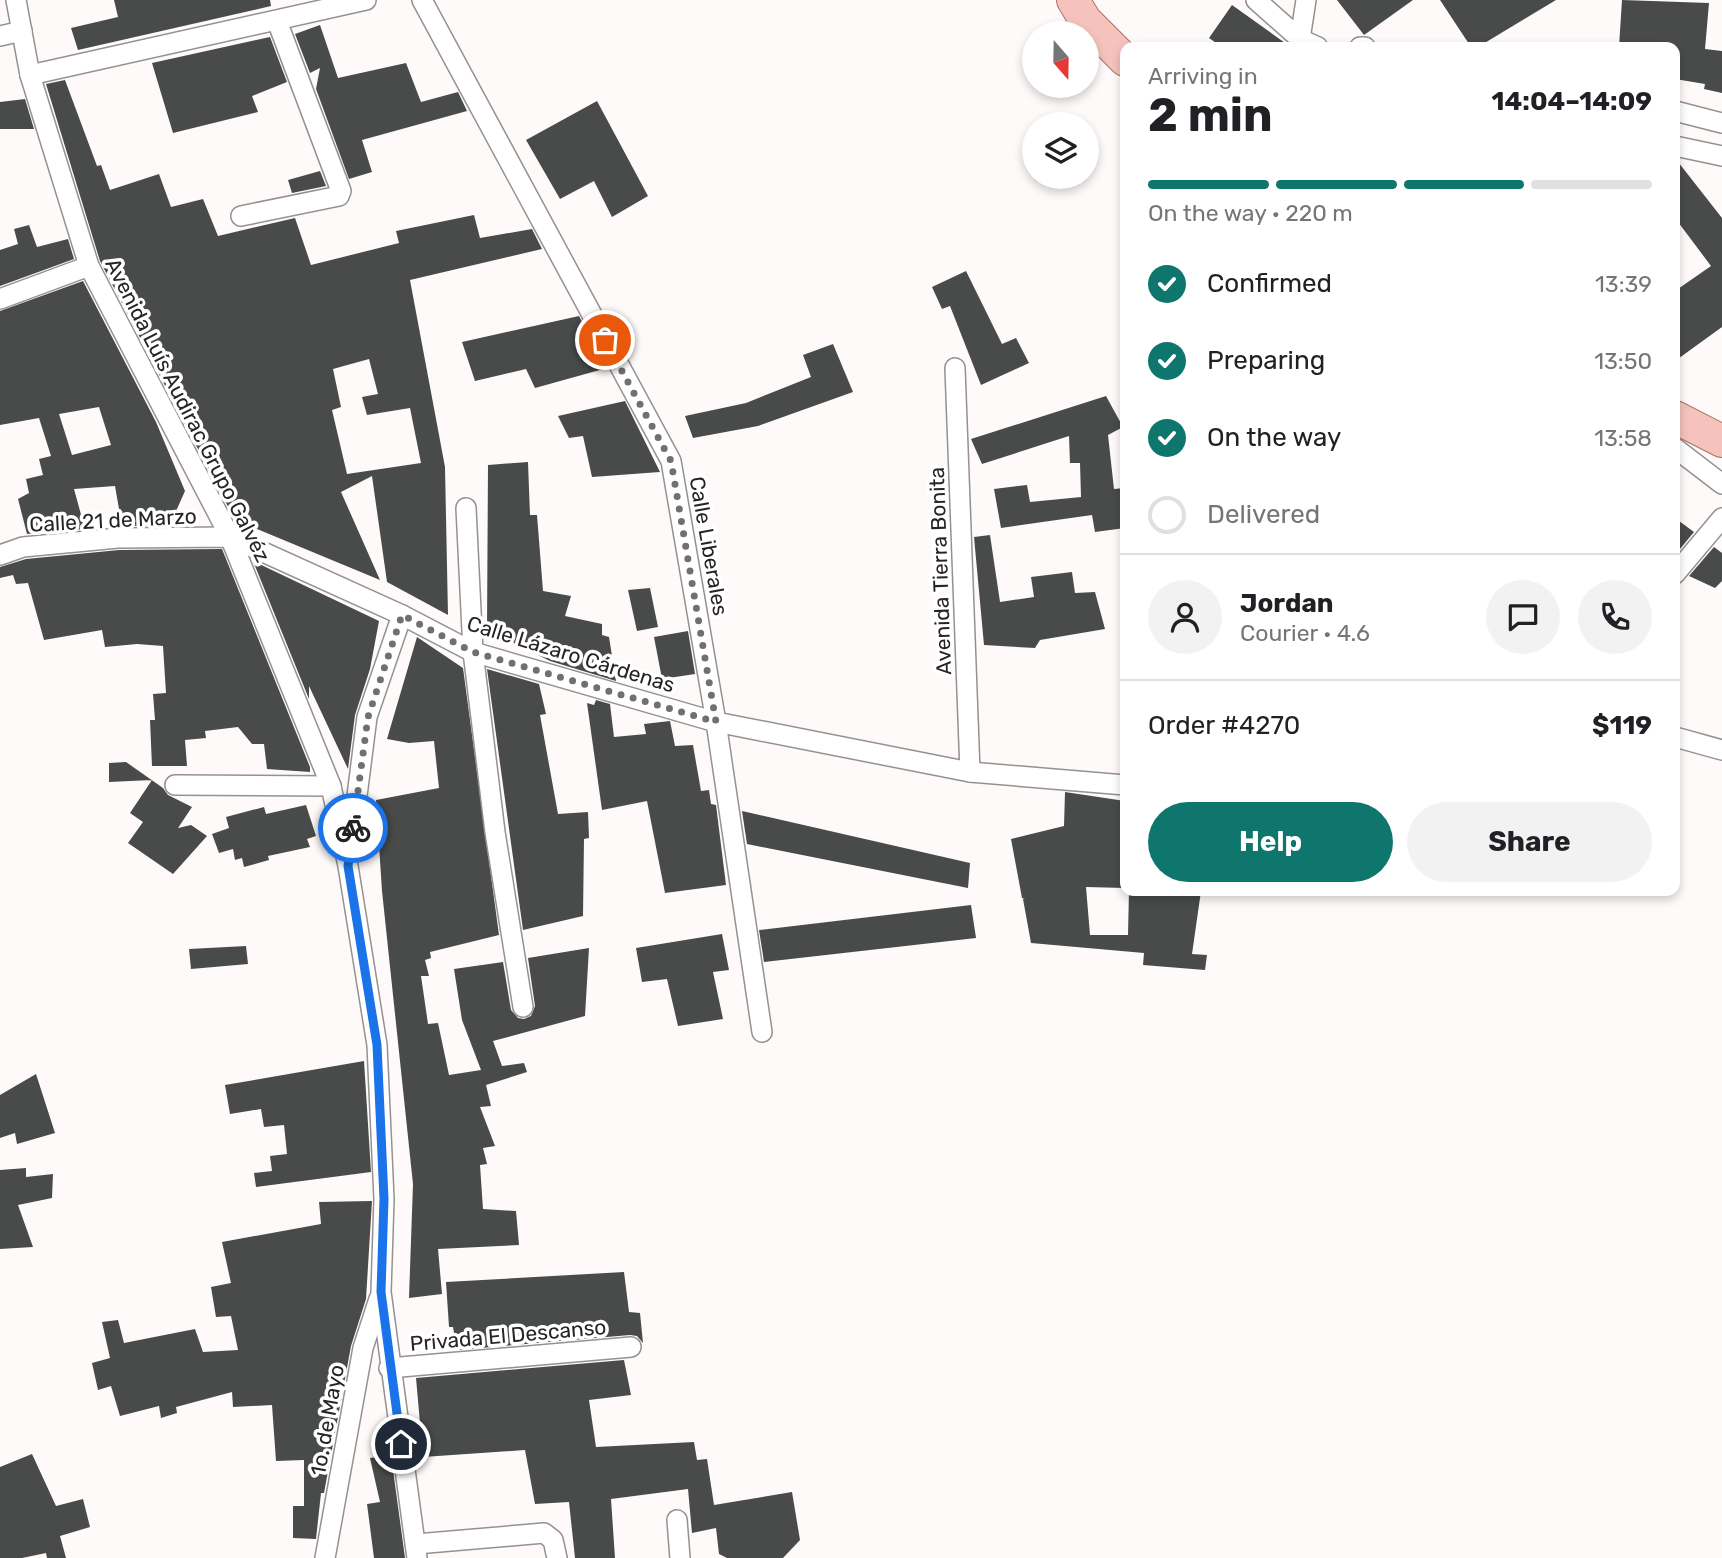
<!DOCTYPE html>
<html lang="en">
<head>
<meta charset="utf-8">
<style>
  :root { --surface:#fff; --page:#f2f2f2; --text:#202124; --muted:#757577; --line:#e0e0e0; --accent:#0f766e }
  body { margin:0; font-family:Rubik,sans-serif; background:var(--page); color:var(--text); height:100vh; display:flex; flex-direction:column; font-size:26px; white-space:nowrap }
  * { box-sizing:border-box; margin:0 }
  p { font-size:23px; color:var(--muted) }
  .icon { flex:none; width:38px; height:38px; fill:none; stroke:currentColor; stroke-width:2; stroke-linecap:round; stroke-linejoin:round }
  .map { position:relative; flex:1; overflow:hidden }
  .side { position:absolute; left:1120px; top:42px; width:560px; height:854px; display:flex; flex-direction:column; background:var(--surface); border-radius:14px; box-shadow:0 4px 10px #0003 }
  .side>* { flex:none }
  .needle { width:46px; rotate:160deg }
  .tools { position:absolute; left:1022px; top:21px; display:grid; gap:14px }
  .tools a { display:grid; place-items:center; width:77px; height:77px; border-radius:50%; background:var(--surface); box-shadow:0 4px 10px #0003; font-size:35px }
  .pin { position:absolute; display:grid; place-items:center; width:60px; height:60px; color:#fff; margin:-30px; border:4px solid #fff; border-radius:50%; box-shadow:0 2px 7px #0007 }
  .courier { position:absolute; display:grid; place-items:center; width:70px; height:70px; margin:-35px; border:5px solid #1a73e8; border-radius:50%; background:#fff; color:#222; box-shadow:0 2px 9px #0007 }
  .headline em { font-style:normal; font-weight:700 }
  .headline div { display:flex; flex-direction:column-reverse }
  .headline { display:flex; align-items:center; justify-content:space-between; height:119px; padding:0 28px }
  h1 { font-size:46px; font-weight:700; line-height:52px }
  .bar { display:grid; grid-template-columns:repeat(4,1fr); gap:10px 7px; align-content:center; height:84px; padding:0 28px }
  .bar i { height:9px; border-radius:5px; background:var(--line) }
  .bar .current { background:var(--accent) }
  .bar p { grid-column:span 4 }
  .line { display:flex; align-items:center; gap:18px; padding:0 28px; border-top:2px solid var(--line) }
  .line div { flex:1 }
  .round { display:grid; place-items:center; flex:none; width:74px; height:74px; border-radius:37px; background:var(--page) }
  ol { padding:0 28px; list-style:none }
  li { display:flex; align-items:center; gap:21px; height:77px }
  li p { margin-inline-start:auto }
  li .icon { padding:7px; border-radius:50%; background:var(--accent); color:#fff; stroke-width:4 }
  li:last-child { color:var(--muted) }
  li i { width:38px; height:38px; border:4px solid var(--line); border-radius:50% }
  .primary-button { display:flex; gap:14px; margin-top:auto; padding:14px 28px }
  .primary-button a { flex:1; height:80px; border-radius:42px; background:var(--accent); color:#fff; font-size:28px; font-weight:700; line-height:80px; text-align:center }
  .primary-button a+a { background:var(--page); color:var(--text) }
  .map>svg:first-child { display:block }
  .building { fill:#484b4a; fill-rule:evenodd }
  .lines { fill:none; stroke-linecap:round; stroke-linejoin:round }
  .street-casing { stroke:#959190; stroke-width:22 }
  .primary-casing { stroke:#a97268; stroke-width:34 }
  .street { stroke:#fff; stroke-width:19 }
  .primary { stroke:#f5c3bb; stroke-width:32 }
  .done { stroke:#72706f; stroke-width:7; stroke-dasharray:0 12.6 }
  .route { stroke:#1a73e8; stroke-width:9 }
  .labels { text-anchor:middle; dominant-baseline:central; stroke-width:7; stroke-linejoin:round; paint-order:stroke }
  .street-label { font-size:21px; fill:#262524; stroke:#fff }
</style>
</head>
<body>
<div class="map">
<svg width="1722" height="1558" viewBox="0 0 1722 1558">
  <rect width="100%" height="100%" fill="#fffafa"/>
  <g class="building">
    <path d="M114 0H270L271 6 78 50 71 28 118 17Z"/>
    <path d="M1337 0H1413L1364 35Z"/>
    <path d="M1440 0H1556L1478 47H1471Z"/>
    <path d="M1622 0 1709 3 1705 49 1722 51V93L1704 89 1705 84 1675 79V47H1619Z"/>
    <path d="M1232 5 1288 45 1291 47H1222L1209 38Z"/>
    <path d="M320 25 338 78 406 63 421 102 458 92 467 111 362 140 372 172 349 179 316 89 320 68 310 73 295 34Z"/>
    <path d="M270 37 287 82 252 96 258 112 173 133 152 63Z"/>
    <path d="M65 80 97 166 101 165 110 190 159 174 171 207 203 199 218 236 295 218 311 265 399 243 396 231 474 215 480 238 532 229 542 249 410 280 445 467 448 615 387 582 372 476 341 492 380 580 235 520 100 261 46 84ZM369 359 378 394 362 397 367 415 410 408 421 463 347 474 332 410 341 407 333 369Z"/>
    <path d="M25 99 34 129H0V102Z"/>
    <path d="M597 101 648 196 612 217 594 181 560 199 526 140Z"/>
    <path d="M1675 158 1722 218V327L1675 361V291L1711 266 1675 218Z"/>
    <path d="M320 171 326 186 292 193 288 180Z"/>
    <path d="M29 225 37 247 68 239 74 259 0 286V250L18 244 14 229Z"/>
    <path d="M966 271 1002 344 1016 338 1029 363 981 385 950 306 942 309 932 287Z"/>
    <path d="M83 281 156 422 185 491 173 518 188 525 122 526 115 486 74 489 85 529 27 534 18 499 29 493 26 479 43 475 39 459 51 456 39 418 0 425V311ZM99 407 111 445 72 455 59 414Z"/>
    <path d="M579 316 607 368 535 388 526 369 475 381 462 342Z"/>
    <path d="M833 344 853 392 758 426 693 438 685 416 746 403 811 377 803 355Z"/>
    <path d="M1106 396 1123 427 1108 435 1114 489 1125 488V528L1095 532 1092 515 1001 528 994 489 1027 485 1030 502 1081 497 1080 463H1070L1069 436 982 464 971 439Z"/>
    <path d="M625 401 660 472 592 477 583 436 569 438 558 416Z"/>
    <path d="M528 462 530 515H537L543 591 571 596 565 616 602 624V635L609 637 616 681 550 661 487 630 488 465Z"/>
    <path d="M1675 518 1694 532 1675 555Z"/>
    <path d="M990 535 1000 602 1034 597 1031 577 1072 572 1075 593 1095 592 1105 629 1040 640 1035 648 984 645 974 537Z"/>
    <path d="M1714 547 1722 553V581L1715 588 1689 576Z"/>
    <path d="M222 549 310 767V772L267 769 264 744H252L238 727 205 731 206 738 185 740 187 766H152L150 720H155L153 694 166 693 163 646 137 644 105 647 102 630 44 640 28 583 16 584 13 575 0 578V567L26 559 119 550Z"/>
    <path d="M253 561 379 621 370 669 355 715 348 769 309 686V699Z"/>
    <path d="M650 588 658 627 637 631 628 590Z"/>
    <path d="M688 631 695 674 662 679 654 637Z"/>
    <path d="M417 637 463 668 499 935 430 952 431 958 425 960 429 976H421L428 1024 438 1023 449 1075 481 1070 462 1020 454 969 503 962 511 1010 518 1018 524 1019 531 1016 535 1006 528 958 589 948 585 1016 493 1041 502 1066 524 1063 527 1072 486 1085 491 1106 480 1107 495 1146 483 1148 487 1164 480 1165 483 1209 516 1211 519 1245 438 1249 442 1294 409 1298 413 1184 382 891 376 800 439 788 434 741 409 743 387 739Z"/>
    <path d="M487 669 539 684 546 714 540 715 558 814 588 812 589 838 584 839 583 916 523 930Z"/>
    <path d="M596 700 610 704 614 737 646 734 644 724 670 721 675 746 693 745 701 791 709 790 711 804 716 805 726 885 665 893 647 801 602 810 587 703 594 705Z"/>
    <path d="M126 762 163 788 168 795 192 807 178 828 191 825 207 836 173 874 128 843 143 822 130 813 152 780 109 782V763Z"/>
    <path d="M1065 792 1125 801V888L1086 887 1090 935H1128L1129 891H1201L1192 954 1207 955 1205 970 1143 965 1144 953 1031 943 1023 899H1025L1022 898 1011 839 1064 826Z"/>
    <path d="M306 805 316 836 307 839 310 847 268 856 269 860 244 867 242 858 235 860 233 849 219 853 212 834 229 828 226 817 264 807 266 814Z"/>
    <path d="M742 811 970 863 968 888 747 844Z"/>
    <path d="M971 905 976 938 764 962 759 930Z"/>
    <path d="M722 934 729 970 713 972 723 1019 678 1026 667 979 642 982 636 948Z"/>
    <path d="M246 946 248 964 191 969 189 949Z"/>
    <path d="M364 1061 371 1172 256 1187 254 1173 272 1171 270 1156 287 1154 284 1125 264 1127 261 1109 230 1114 225 1085Z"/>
    <path d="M36 1074 55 1133 17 1144 15 1133 0 1138V1095Z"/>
    <path d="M26 1168V1177L53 1174 52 1198 18 1205 33 1247 0 1249V1170Z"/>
    <path d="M372 1201 366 1299 351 1346 324 1493H321L316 1539 293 1538V1506H304V1460L276 1461 272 1405 233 1407 232 1392 176 1407 177 1413 161 1418 159 1406 120 1416 111 1386 98 1390 92 1363 110 1358 102 1322 118 1320 124 1343 195 1329 203 1352 238 1350 231 1316 216 1317 211 1287 231 1283 222 1242 321 1224 319 1202Z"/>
    <path d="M624 1272 629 1312 640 1313 643 1343 637 1336 630 1335 457 1350 453 1327H449L446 1282Z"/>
    <path d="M624 1360 631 1395 589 1400 596 1447 694 1442 697 1460 707 1459 714 1505 792 1492 800 1540 783 1558H727L719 1554 716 1528 692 1533 688 1489 611 1499 615 1558H575L569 1502 535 1504 525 1450 423 1457 416 1378Z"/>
    <path d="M32 1454 56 1506 83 1499 90 1527 60 1536 66 1558H47L46 1553 22 1558H0V1467Z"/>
    <path d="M391 1455 405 1558H374L367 1504 380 1502 370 1458Z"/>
  </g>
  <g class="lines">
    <defs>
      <g id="street">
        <path d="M16 0 30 75 89 266 230 537 331 786 348 866 377 1045 384 1199 381 1292 417 1558"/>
        <path d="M422 0 671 461 716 722 762 1032"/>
        <path d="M1256 0 1300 39 1318 47"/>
        <path d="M0 36 22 31"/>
        <path d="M1300 39 1306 0"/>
        <path d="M1360 47H1365"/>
        <path d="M30 75 366 0"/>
        <path d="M1675 111 1722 123"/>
        <path d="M1675 146 1722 156"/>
        <path d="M241 216 339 196 341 191 277 21"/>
        <path d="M0 299 89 266"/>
        <path d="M955 368 970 772"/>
        <path d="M1675 448 1722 484"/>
        <path d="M466 508 473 652 495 832 523 1007"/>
        <path d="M0 555 23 547 118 538 230 537 402 615 473 652 716 722 970 772 1125 785"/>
        <path d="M1675 574 1722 518"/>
        <path d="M1675 737 1722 750"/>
        <path d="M175 785 331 786"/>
        <path d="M350 851 367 717 402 615"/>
        <path d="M389 1368 631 1347"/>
        <path d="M677 1520 680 1558"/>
        <path d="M416 1544 544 1533 553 1540 557 1558"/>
        <path d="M325 1558 363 1348 379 1299"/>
      </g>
      <g id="primary">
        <path d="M1073 0 1085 20 1125 60"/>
        <path d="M1675 417 1722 441"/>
      </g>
    </defs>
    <use href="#street" class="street-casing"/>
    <use href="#primary" class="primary-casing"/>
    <use href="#street" class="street"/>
    <use href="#primary" class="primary"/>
  </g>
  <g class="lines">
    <path class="done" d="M353 828 368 717 402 615 473 652 716 722 671 461 605 340"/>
    <path class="route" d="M353 828 348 866 377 1045 384 1199 381 1292 401 1444"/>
  </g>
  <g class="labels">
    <g class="street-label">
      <text transform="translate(188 410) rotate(63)">Avenida Luís Audirac Grupo Galvéz</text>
      <text transform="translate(113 520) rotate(-3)">Calle 21 de Marzo</text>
      <text transform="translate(709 546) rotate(80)">Calle Liberales</text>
      <text transform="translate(940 571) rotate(-92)">Avenida Tierra Bonita</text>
      <text transform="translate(571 654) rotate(17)">Calle Lázaro Cárdenas</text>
      <text transform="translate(508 1335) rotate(-5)">Privada El Descanso</text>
      <text transform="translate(327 1420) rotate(-80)">1o. de Mayo</text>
    </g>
  </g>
</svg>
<div class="tools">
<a><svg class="needle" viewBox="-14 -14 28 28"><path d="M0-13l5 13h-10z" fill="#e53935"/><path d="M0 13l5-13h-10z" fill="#757577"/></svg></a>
<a><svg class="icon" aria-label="layers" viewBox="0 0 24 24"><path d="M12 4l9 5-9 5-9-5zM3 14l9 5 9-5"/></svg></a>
</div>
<div class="pin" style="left:605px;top:340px;background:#ea580c"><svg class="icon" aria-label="bag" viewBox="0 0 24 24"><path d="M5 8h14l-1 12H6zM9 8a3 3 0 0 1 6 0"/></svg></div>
<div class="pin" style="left:401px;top:1444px;background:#1f2937"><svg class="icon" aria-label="home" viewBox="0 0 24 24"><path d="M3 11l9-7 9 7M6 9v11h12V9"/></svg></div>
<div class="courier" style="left:353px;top:828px"><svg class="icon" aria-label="bike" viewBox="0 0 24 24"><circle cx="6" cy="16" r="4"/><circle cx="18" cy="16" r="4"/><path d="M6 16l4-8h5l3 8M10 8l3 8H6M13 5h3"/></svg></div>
<section class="side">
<div class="headline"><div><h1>2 min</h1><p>Arriving in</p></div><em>14:04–14:09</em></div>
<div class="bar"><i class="current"></i><i class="current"></i><i class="current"></i><i></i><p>On the way · 220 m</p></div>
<ol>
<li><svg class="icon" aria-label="check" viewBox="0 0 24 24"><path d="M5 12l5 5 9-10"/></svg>Confirmed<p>13:39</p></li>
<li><svg class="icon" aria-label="check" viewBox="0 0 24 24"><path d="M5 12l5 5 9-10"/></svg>Preparing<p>13:50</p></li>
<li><svg class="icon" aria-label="check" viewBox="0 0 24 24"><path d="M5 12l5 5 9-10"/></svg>On the way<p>13:58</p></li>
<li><i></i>Delivered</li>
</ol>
<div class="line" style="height:126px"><a class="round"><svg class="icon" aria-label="person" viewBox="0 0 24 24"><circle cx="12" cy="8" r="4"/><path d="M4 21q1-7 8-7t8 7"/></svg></a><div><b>Jordan</b><p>Courier · 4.6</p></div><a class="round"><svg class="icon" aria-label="chat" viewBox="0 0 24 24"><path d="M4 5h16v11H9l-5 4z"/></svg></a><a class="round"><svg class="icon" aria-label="phone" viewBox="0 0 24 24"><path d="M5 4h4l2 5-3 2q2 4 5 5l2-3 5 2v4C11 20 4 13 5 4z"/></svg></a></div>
<div class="line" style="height:91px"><div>Order #4270</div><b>$119</b></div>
<div class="primary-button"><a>Help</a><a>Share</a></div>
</section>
</div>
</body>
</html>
